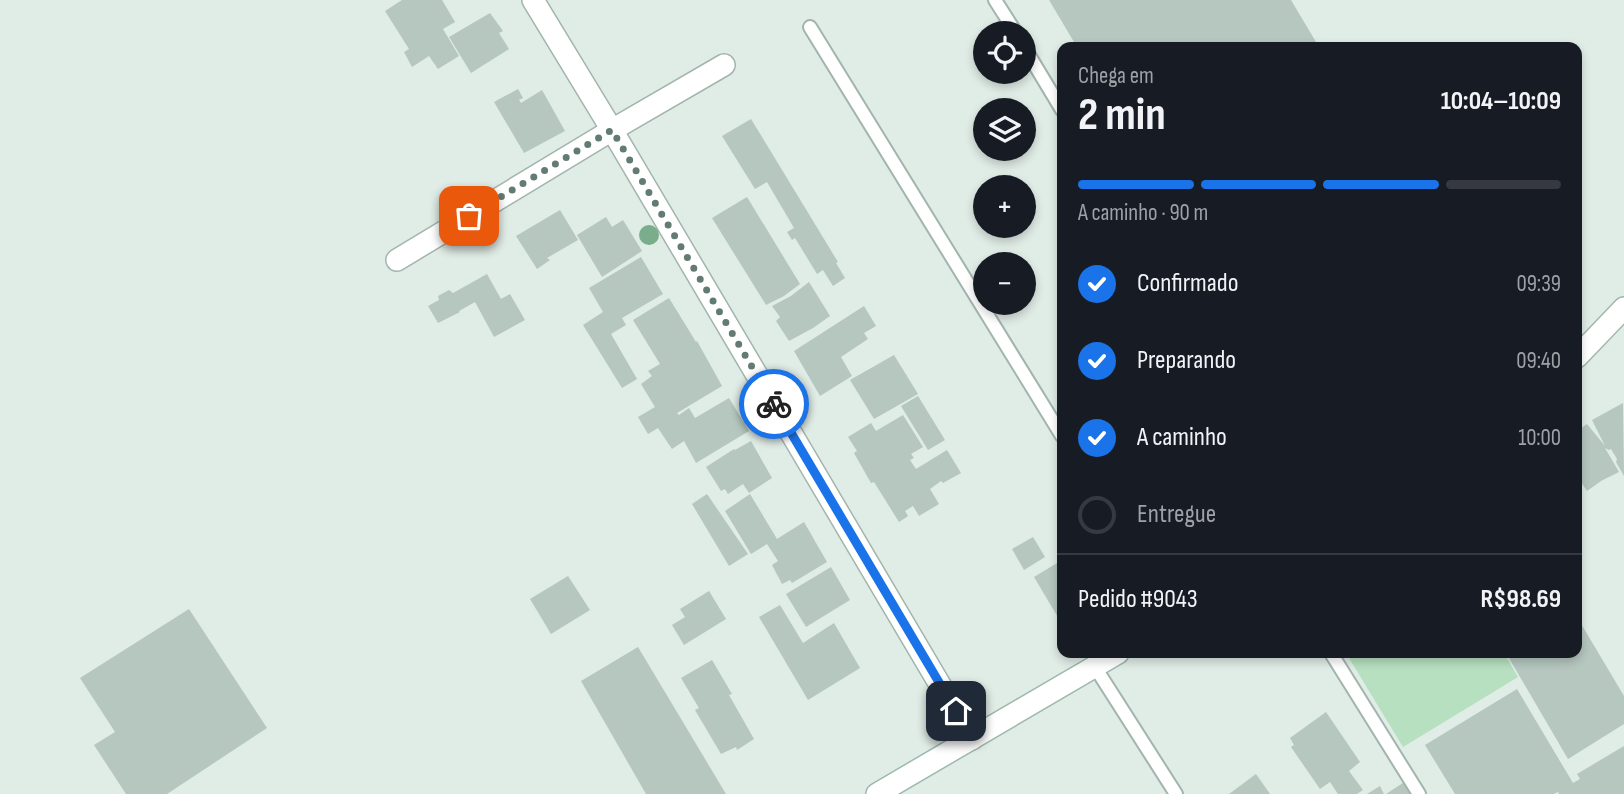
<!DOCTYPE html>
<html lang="pt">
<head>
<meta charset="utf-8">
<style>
  :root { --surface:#171b24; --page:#20242c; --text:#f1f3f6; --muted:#9ea1a6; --line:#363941; --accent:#1a73e8 }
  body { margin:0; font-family:"Sofia Sans Condensed",sans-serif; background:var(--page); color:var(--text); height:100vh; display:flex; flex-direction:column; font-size:26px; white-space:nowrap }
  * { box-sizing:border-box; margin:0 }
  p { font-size:23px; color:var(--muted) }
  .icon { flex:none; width:38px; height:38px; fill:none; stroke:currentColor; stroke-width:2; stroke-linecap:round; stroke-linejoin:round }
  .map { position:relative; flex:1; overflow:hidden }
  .sheet { position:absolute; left:1057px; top:42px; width:525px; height:616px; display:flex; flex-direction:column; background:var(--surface); border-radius:14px; box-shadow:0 4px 10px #0003 }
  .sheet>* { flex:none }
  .tools { position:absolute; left:973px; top:21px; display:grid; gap:14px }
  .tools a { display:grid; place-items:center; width:63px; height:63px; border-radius:50%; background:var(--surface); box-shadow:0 4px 10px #0003; font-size:35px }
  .pin { position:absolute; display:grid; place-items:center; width:60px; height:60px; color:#fff; margin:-30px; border-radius:14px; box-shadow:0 4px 10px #0006 }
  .courier { position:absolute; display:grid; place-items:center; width:70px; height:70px; margin:-35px; border:5px solid #1a73e8; border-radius:50%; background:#fff; color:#222; box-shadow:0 2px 9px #0007 }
  .headline em { font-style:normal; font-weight:700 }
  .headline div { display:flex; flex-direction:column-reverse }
  .headline { display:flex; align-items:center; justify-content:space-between; height:119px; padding:0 21px }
  h1 { font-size:46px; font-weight:700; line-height:52px }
  .bar { display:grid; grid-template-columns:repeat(4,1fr); gap:10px 7px; align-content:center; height:84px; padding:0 21px }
  .bar i { height:9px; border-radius:5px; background:var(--line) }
  .bar .current { background:var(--accent) }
  .bar p { grid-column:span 4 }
  .line { display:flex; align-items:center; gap:18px; padding:0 21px; border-top:2px solid var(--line) }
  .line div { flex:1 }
  ol { padding:0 21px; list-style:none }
  li { display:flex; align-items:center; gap:21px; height:77px }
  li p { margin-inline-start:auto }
  li .icon { padding:7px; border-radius:50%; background:var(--accent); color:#fff; stroke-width:4 }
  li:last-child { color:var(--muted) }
  li i { width:38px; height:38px; border:4px solid var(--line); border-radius:50% }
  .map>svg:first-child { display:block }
  .green { fill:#b6e0bf }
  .building { fill:#b5c7bf }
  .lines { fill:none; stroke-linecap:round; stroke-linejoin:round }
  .lane-casing { stroke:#a2b5ad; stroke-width:16 }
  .street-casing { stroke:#a2b5ad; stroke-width:24 }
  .secondary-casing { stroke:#9db9ae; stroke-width:24 }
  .lane { stroke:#fff; stroke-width:12 }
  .street { stroke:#fff; stroke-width:21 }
  .secondary { stroke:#fff; stroke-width:21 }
  .tree { fill:#79ad8b }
  .done { stroke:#637c72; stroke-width:7; stroke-dasharray:0 12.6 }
  .route { stroke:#1a73e8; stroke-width:9 }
</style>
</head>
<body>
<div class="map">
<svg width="1624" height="794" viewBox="0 0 1624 794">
  <rect width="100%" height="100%" fill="#e0ece6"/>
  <path class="green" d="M1346 653H1504L1518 677 1403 747Z"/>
  <g class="building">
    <path d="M402 0H442L455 22 443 29 459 56 438 69 429 56 412 67 404 52 409 49 385 11Z"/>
    <path d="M1049 0H1291L1319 47H1077Z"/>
    <path d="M490 13 503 31 499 33 509 49 471 73 449 37Z"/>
    <path d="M518 89 523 98 519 100 521 103 542 90 565 131 524 153 494 102Z"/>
    <path d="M751 119 838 262 836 263 845 278 833 286 823 270 817 274 795 238 792 240 787 232 794 228 767 182 755 189 722 136Z"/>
    <path d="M747 197 800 284 784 296 766 305 712 218Z"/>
    <path d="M560 210 578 240 547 258 550 260 537 269 516 236Z"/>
    <path d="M606 217 612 227 623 220 642 251 602 277 577 235Z"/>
    <path d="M641 257 663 294 622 318 626 325 611 334 637 379 622 388 583 325 603 312 589 288Z"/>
    <path d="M487 274 501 299 510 294 525 320 494 337 475 302 459 311 460 312 438 323 428 306 439 300 438 296 449 290 453 293Z"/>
    <path d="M809 282 830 316 813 328 789 341 776 321 780 317 772 306 791 296Z"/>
    <path d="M669 298 696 342 697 341 722 386 677 413 679 415 689 408 695 418 729 398 749 431 696 463 684 441 672 449 658 428 648 434 638 417 655 407 641 384 652 376 648 371 660 364 633 320Z"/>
    <path d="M864 306 876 326 864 333 868 339 841 357 852 376 820 396 794 351Z"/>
    <path d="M894 355 918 394 874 419 850 380Z"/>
    <path d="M918 396 945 440 928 450 901 406Z"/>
    <path d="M1623 403 1624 476 1616 462 1617 459 1611 449 1609 450 1605 448 1619 472 1601 481 1587 491 1577 476V431L1587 424 1605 446 1592 420Z"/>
    <path d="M903 415 923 447 911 454 914 458 910 460 916 469 947 450 961 473 943 483 941 481 930 489 939 504 919 516 913 506 905 511 908 516 899 522 874 482 871 483 854 453 857 451 848 437 871 423 876 431Z"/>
    <path d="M751 441 772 478 749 493 743 484 728 494 725 489 721 491 706 467 734 449 735 450Z"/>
    <path d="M707 494 748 554 729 566 692 504Z"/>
    <path d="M750 494 777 539 804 522 827 562 792 583 790 580 782 584 772 565 778 561 767 544 751 554 725 511Z"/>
    <path d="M1033 537 1045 557 1024 570 1012 549Z"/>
    <path d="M1062 560V617L1059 619 1034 577Z"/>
    <path d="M831 567 850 600 806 627 786 594Z"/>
    <path d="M568 576 590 610 551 634 530 599Z"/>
    <path d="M709 591 726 619 684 645 672 625 685 617 680 609Z"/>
    <path d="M780 605 803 643 834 623 860 668 808 700 759 617Z"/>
    <path d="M189 609 267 728 167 794H126L94 745 115 732 80 678Z"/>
    <path d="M1577 617 1624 696V724L1568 759 1506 653H1577Z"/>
    <path d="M638 647 726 794H646L581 681Z"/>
    <path d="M712 660 732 694 729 695 754 739 737 750 736 747 721 754 695 710 699 708 681 678Z"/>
    <path d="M1517 689 1573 783 1580 779 1577 774 1624 746V794H1559L1558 792 1554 794H1455L1425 745Z"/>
    <path d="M1326 712 1360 762 1349 771 1363 790 1357 794H1338L1330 782 1320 789 1291 747 1294 745 1290 738Z"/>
    <path d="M1256 774 1270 794H1229Z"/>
    <path d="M1409 779 1419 794H1386Z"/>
    <path d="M1380 786 1384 794H1367Z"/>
  </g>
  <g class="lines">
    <defs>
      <g id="lane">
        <path d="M995 0 1016 33"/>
        <path d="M810 27 1062 436"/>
        <path d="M1024 47 1062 110"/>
        <path d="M1331 653 1419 794"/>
        <path d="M1095 667 1176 794"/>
      </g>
      <g id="street">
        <path d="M533 0 612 130 972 739"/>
        <path d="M397 260 612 130 724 65"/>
      </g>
      <g id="secondary">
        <path d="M1577 357 1624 308"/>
        <path d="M877 794 1118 653"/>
      </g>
    </defs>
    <use href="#lane" class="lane-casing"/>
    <use href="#street" class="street-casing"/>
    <use href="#secondary" class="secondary-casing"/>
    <use href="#lane" class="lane"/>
    <use href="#street" class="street"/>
    <use href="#secondary" class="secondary"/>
  </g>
  <circle class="tree" cx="649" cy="235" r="10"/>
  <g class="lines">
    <path class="done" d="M469 216 612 130 774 404"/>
    <path class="route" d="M774 404 956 711"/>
  </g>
</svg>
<div class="tools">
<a><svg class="icon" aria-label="locate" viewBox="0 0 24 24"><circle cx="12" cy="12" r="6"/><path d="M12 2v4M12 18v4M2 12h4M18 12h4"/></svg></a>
<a><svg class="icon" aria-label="layers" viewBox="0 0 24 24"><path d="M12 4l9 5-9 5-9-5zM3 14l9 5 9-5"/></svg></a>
<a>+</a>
<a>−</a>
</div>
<div class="pin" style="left:469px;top:216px;background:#ea580c"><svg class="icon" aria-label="bag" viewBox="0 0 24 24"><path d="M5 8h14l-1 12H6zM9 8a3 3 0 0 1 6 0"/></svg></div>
<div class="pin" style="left:956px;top:711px;background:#1f2937"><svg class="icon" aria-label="home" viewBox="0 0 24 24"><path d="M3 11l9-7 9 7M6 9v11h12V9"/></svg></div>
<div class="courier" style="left:774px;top:404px"><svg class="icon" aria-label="bike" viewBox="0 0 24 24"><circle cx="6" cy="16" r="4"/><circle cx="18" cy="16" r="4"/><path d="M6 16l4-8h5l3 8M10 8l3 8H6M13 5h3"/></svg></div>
<section class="sheet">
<div class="headline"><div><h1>2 min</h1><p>Chega em</p></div><em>10:04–10:09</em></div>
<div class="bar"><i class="current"></i><i class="current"></i><i class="current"></i><i></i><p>A caminho · 90 m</p></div>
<ol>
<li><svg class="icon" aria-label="check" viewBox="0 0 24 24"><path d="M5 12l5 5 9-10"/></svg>Confirmado<p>09:39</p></li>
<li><svg class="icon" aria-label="check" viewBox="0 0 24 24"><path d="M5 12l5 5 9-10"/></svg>Preparando<p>09:40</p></li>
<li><svg class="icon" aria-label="check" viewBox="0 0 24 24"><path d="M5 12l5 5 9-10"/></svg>A caminho<p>10:00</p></li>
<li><i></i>Entregue</li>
</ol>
<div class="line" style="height:91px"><div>Pedido #9043</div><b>R$98.69</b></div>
</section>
</div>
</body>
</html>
